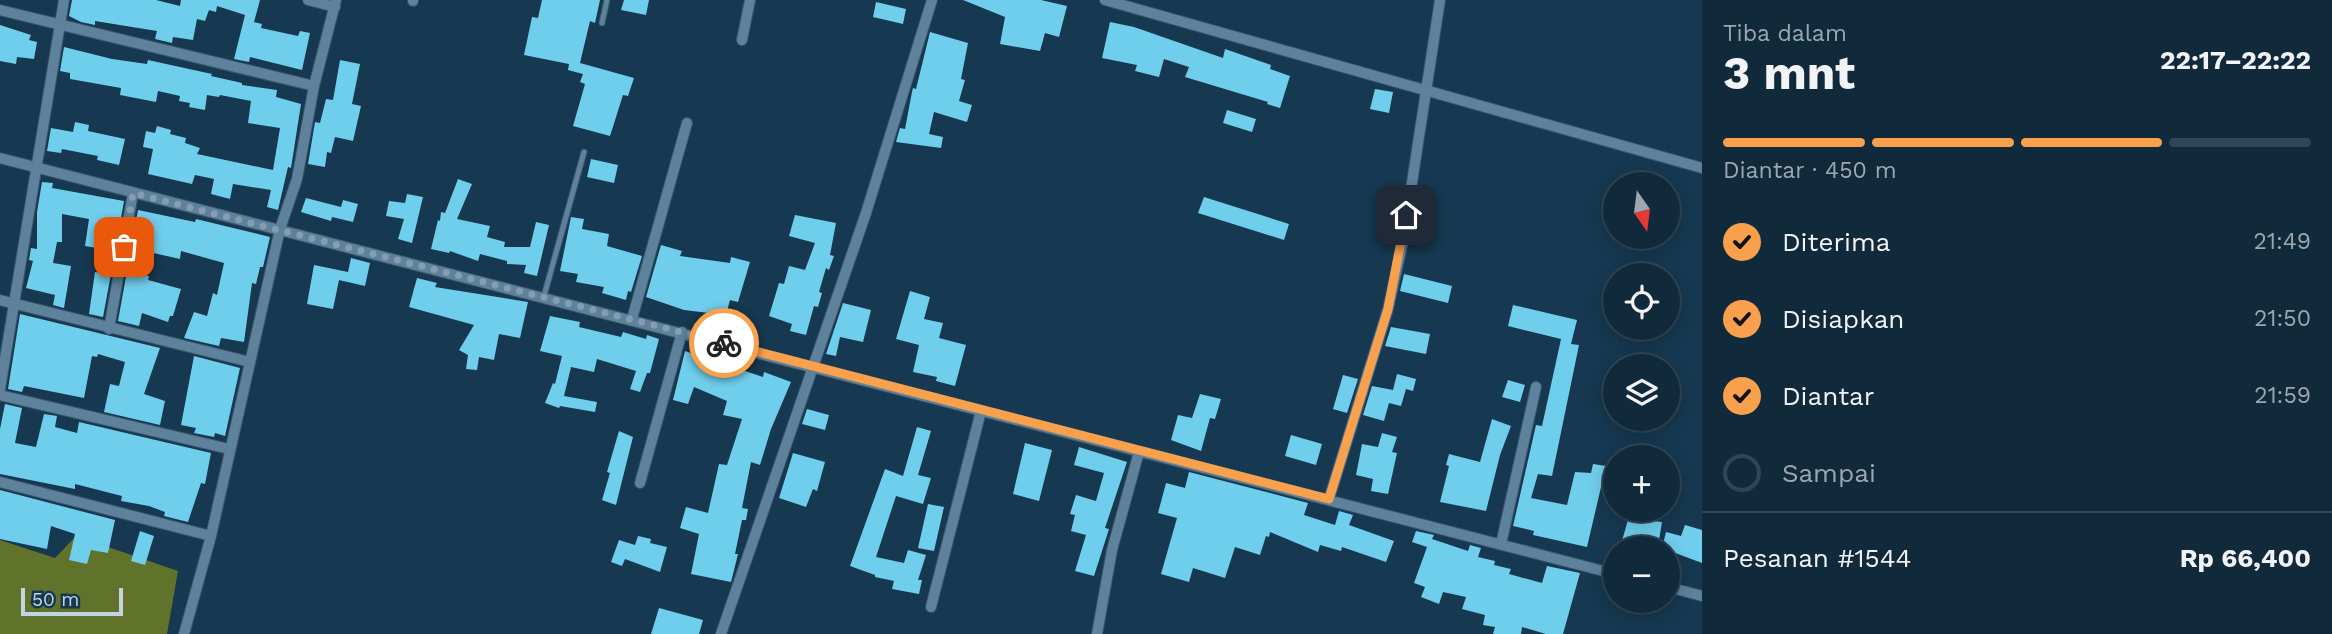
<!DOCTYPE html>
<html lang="id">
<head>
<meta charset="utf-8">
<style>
  :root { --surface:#102a3c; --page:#1e3647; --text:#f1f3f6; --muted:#9ca7af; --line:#304656; --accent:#f8a04b }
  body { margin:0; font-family:"Work Sans",sans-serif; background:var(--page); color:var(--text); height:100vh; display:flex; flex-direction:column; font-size:26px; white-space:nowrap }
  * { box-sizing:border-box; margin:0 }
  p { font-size:23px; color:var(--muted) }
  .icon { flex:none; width:38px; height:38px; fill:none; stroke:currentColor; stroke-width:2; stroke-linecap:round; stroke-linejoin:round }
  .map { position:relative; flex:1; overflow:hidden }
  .sheet { display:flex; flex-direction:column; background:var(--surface); width:630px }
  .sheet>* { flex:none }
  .needle { width:46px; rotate:166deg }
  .tools { position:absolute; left:1603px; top:172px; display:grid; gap:14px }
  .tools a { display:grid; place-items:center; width:77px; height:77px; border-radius:50%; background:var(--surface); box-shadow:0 4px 18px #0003,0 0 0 2px var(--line); font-size:35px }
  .scale { position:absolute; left:21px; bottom:18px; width:102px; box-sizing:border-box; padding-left:7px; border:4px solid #c2d4e3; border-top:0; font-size:19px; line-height:24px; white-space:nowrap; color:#c2d4e3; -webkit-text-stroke:5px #163850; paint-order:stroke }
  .pin { position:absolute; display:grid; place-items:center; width:60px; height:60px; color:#fff; margin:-30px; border-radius:14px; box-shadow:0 4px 10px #0006 }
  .courier { position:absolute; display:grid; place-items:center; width:70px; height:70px; margin:-35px; border:5px solid #f8a04b; border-radius:50%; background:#fff; color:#222; box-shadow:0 2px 9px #0007 }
  .overview em { font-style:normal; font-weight:700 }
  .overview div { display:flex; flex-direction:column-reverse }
  .overview { display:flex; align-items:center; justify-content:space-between; height:119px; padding:0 21px }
  h1 { font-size:46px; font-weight:700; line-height:52px }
  .bar { display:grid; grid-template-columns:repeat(4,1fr); gap:10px 7px; align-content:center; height:84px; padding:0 21px }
  .bar i { height:9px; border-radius:5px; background:var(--line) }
  .bar .active { background:var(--accent) }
  .bar p { grid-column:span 4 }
  .line { display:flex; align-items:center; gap:18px; padding:0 21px; border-top:2px solid var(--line) }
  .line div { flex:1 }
  ol { padding:0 21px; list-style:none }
  li { display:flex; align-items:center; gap:21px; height:77px }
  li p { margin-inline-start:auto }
  li .icon { padding:7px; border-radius:50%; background:var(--accent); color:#111; stroke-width:4 }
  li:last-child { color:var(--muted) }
  li i { width:38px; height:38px; border:4px solid var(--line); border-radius:50% }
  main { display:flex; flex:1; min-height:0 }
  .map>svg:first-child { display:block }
  .forest { fill:#61732b }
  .building { fill:#70ceed }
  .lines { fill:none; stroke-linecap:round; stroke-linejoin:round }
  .lane-casing { stroke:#3a5569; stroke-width:7 }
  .street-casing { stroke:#3a5569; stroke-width:12 }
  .lane { stroke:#5e819c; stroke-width:5 }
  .street { stroke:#5e819c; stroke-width:10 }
  .done { stroke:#869db0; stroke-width:7; stroke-dasharray:0 12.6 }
  .route { stroke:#f8a04b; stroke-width:9 }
</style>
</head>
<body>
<main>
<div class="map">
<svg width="1702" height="634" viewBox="0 0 1702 634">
  <rect width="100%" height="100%" fill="#163850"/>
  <path class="forest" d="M76 536 178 571 167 634H0V540L55 558Z"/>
  <g class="building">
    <path d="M72 0H156L180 6 181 0H260L254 22 262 24 261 28 298 36 300 31 310 33 302 70 250 57 249 62 234 59 245 15 217 6 216 12 209 10 205 21 197 19 193 40 173 37 172 43 155 39 157 31 95 21V25L81 22 69 16Z"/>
    <path d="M542 0H600L595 23 590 21 580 63 634 78 628 96 623 95 610 136 573 126 585 84 580 82 583 74 568 70 569 64 524 55 532 17 538 18Z"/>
    <path d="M624 0H649L646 15 621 10Z"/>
    <path d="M963 0H1041L1067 6 1059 37 1045 33 1040 51 1000 44 1005 17Z"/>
    <path d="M876 2 906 9 903 24 873 17Z"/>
    <path d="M1110 22 1134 27 1223 58 1225 49 1271 65 1270 69 1290 76 1280 108 1267 104 1268 102 1185 77 1189 67 1164 59 1159 77 1135 71 1137 65 1102 58Z"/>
    <path d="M0 25 31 35 29 40 37 42 34 59 17 57 16 64 0 61Z"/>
    <path d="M930 32 968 43 961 79 965 80 959 101 972 105 967 122 934 112 929 134 943 137 941 148 896 142 900 128 905 129 912 92 913 88 916 89Z"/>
    <path d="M64 47 112 59 147 64 148 60 212 74 211 76 242 83V85L277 90 276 97 301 104 291 168 288 167 278 210 267 207 271 190 233 184 230 199 211 194 214 179 195 175 192 184 148 174 153 149 143 147 146 131 155 133 157 126 171 130 170 134 186 138 185 143 200 148 197 154 273 170 280 128 248 123 251 101 220 95 219 97 207 95 205 110 189 107 190 103 179 101 180 96 158 91 156 102 120 95 121 88 70 79V73L60 71Z"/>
    <path d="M340 60 360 64 352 104 361 106 353 141 335 137 331 153 327 152 325 167 308 164 315 122 320 123 326 99 333 100Z"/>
    <path d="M1375 89 1393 92 1389 113 1370 109Z"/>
    <path d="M1227 110 1256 119 1252 132 1223 123Z"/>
    <path d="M75 122 89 125 88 131 125 139 119 165 97 160 98 156 62 149 61 153 47 151 51 128 73 132Z"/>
    <path d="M591 159 618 165 614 183 587 177Z"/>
    <path d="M458 179 472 184 457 219 490 226 487 237 505 242 504 247H530L536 222 549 225 537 276 524 273 526 265 507 264V261L480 254 478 261 450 251 449 253 431 249 438 220 440 221 441 212 445 213Z"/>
    <path d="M42 182 53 183 52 188 124 201 115 251 85 246 89 219 62 214V242H57L53 263 71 266 64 308 53 305 55 295 26 288 33 261 29 260 31 248 37 249V212Z"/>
    <path d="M407 194 423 197 412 243 398 239 404 219 386 216 389 201 405 203Z"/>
    <path d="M1204 197 1289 224 1284 240 1198 213Z"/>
    <path d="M306 198 341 207 343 200 358 204 353 222 332 217 331 221 301 212Z"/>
    <path d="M138 210 195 222 196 219 270 237 263 267H260L256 284 252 283 244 342 221 338 219 346 184 338 194 312 207 316 213 293 217 295 224 263 181 251 180 259 149 252 145 275 149 276 148 280 181 289 173 316H170L168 322 142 313 139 326 118 321Z"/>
    <path d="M795 215 836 223 830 255 834 256 829 270 826 268 819 292 822 293 818 307 814 306 806 335 790 331 792 324 769 316 779 283 784 284 789 266 805 270 815 243 789 236Z"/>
    <path d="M571 217 584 219 582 229 609 234 607 246 642 256 631 292 628 291 626 300 602 293 604 287 576 282 578 274 560 271Z"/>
    <path d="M661 245 682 251 680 256 730 263 731 257 750 262 738 302 730 300 726 315 684 310 646 297Z"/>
    <path d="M351 258 370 263 365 286 339 280 333 309 307 304 314 265 348 272Z"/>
    <path d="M95 272 111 274 103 317 89 314Z"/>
    <path d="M1404 274 1452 286 1448 303 1400 291Z"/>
    <path d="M417 278 437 283 435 287 528 302 520 338 499 334 494 360 479 357 477 370 466 369 468 355 459 350 474 325 409 307Z"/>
    <path d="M910 291 930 297 924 319 943 323 939 338 966 345 955 386 936 381 937 377 913 372 919 345 896 339Z"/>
    <path d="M843 303 871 310 863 342 840 337 836 356 826 354Z"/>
    <path d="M1513 305 1577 320 1571 344 1579 345 1552 476 1538 474 1531 498 1567 505 1575 472 1591 473 1593 464 1606 466 1587 547 1533 535 1534 531 1513 526 1536 425 1542 426 1561 339 1508 326Z"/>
    <path d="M20 314 160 348 144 394 165 401 160 425 104 412 110 384 119 386 125 362 98 354 97 357 92 356 84 398 24 386 22 392 8 389Z"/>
    <path d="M550 316 580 322 579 327 621 337 623 332 646 339 647 335 659 339 650 373H647L640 392 630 389 636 371 597 359 594 372 571 367 564 396 597 402 595 412 560 406 559 408 545 403 553 383 555 384 562 356 540 351Z"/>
    <path d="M1391 327 1430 334 1426 354 1385 346Z"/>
    <path d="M685 351 763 377 764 372 791 382 771 429 760 465 751 462 742 508 748 509 746 520H742L735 554H738L731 582 691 574 699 534 680 528 686 507 708 513 719 464 727 465 742 419 723 415 727 401 694 387 688 404 673 400Z"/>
    <path d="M194 356 240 368 225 436 215 433 214 437 194 433 196 428 181 425Z"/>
    <path d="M1397 374 1416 379 1413 391 1406 389 1401 406 1389 403 1384 421 1363 415 1372 386 1393 390Z"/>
    <path d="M1343 375 1358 379 1347 413 1333 409Z"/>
    <path d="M1508 380 1525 385 1520 402 1502 397Z"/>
    <path d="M1200 394 1221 399 1215 419 1210 418 1201 451 1171 440 1178 415 1192 418Z"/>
    <path d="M5 404 22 408 15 443 36 447 44 414 57 416 55 427 77 433 79 422 211 453 205 484 201 483 188 522 164 516 165 512 149 506 121 501 122 496 75 484V489L0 474V429Z"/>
    <path d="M807 409 829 415 825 430 802 424Z"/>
    <path d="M1492 419 1511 426 1500 455 1486 511 1440 502 1449 466 1446 465 1449 454 1480 462Z"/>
    <path d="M917 427 931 431 918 475 931 478 923 504 896 496 876 557 904 563 908 550 926 555 918 580H922L919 594 892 589 894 581 875 577V575L850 566 885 469 903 476Z"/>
    <path d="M619 431 633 437 616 505 602 500 610 473 607 472Z"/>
    <path d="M1382 433 1397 437 1392 452 1397 453 1388 494 1371 491 1373 479 1356 475 1362 444 1378 447Z"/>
    <path d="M1291 435 1322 444 1316 465 1285 456Z"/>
    <path d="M1025 443 1052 450 1039 501 1013 494Z"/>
    <path d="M1079 447 1127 462 1105 528 1109 529 1094 576 1075 571 1086 535 1071 531 1075 515 1070 514 1076 495 1096 501 1104 473 1074 465Z"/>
    <path d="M793 453 825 462 817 491 813 489 806 507 779 498Z"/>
    <path d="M1189 472 1308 503 1304 515 1335 525 1339 511 1353 515 1349 525 1394 541 1386 562 1342 547 1341 551 1320 545 1318 552 1270 532 1269 537 1266 536 1260 555 1235 547 1225 578 1193 568 1189 582 1161 574 1177 518 1158 513 1166 483 1185 488Z"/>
    <path d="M0 490 115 520 108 553 91 550 87 564 69 560 75 534 51 526 47 549 0 539Z"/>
    <path d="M928 504 944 507 934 551 918 548Z"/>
    <path d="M1631 509H1649L1646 520 1662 522 1659 540 1641 536 1638 545 1622 541Z"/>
    <path d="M1685 525 1702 530V563L1662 548 1666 532 1681 536Z"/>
    <path d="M140 531 154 536 145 565 131 561Z"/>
    <path d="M1416 531 1434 535 1432 539 1468 551 1470 545 1481 548 1478 557 1495 561 1494 565 1511 569 1509 574 1542 583 1547 566 1580 573 1563 634H1546L1522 627 1521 634H1493L1495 627 1483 625 1485 615 1462 609 1466 597 1443 592 1439 604 1421 597 1425 587 1414 583 1427 547 1412 542Z"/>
    <path d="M638 536 651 539 650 543 667 547 660 572 625 559 622 566 611 562 619 540 635 545Z"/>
    <path d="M659 608 703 620 699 634H651Z"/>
  </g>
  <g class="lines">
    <defs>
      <g id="lane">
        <path d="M602 23 607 0"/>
        <path d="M544 296 584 152"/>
      </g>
      <g id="street">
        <path d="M308 0 335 7"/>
        <path d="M1105 0 1702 168"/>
        <path d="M413 1V0"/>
        <path d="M0 10 314 86 297 179 280 229 211 536 184 634"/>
        <path d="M742 40 750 0"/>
        <path d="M314 86 336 0"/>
        <path d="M0 158 1615 574"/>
        <path d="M0 300 250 362"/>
        <path d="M632 319 687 123"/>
        <path d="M109 329 133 193"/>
        <path d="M0 389 64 0"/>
        <path d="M0 395 229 449"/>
        <path d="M0 482 211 536"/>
        <path d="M640 483 682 332"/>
        <path d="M1329 499 1388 309 1403 241 1440 0"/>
        <path d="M1501 544 1536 387"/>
        <path d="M1668 587 1702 596"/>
        <path d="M931 607 981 411"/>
        <path d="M721 634 866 213 932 0"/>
        <path d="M1097 634 1112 550 1139 452"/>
      </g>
    </defs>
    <use href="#lane" class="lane-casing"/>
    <use href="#street" class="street-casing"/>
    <use href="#lane" class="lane"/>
    <use href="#street" class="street"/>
  </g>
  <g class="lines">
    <path class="done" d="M124 247 133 193 724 343"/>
    <path class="route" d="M724 343 1329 499 1388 309 1406 215"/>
  </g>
</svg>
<div class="tools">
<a><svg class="needle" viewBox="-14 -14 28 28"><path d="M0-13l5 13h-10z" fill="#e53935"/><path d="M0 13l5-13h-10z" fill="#9ca7af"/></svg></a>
<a><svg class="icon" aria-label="locate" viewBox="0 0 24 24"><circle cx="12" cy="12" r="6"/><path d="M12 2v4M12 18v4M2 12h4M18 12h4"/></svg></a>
<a><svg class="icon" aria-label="layers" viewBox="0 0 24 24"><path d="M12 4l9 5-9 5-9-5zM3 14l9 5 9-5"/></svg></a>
<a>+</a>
<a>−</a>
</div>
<div class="scale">50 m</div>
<div class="pin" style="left:124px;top:247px;background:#ea580c"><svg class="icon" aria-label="bag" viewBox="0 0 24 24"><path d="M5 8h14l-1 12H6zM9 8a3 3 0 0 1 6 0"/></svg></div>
<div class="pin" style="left:1406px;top:215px;background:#1f2937"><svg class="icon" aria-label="home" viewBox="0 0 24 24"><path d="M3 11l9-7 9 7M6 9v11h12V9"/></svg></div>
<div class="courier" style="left:724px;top:343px"><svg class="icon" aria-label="bike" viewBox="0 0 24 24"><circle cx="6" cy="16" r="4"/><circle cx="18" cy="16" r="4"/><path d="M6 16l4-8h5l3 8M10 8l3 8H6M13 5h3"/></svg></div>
</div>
<section class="sheet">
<div class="overview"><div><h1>3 mnt</h1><p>Tiba dalam</p></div><em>22:17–22:22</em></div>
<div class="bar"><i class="active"></i><i class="active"></i><i class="active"></i><i></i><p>Diantar · 450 m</p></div>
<ol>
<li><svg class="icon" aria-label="check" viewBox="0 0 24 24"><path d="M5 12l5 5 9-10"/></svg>Diterima<p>21:49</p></li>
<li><svg class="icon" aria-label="check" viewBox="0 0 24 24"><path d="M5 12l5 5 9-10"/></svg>Disiapkan<p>21:50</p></li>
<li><svg class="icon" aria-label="check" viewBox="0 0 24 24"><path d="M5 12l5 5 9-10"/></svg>Diantar<p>21:59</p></li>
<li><i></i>Sampai</li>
</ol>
<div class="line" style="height:91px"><div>Pesanan #1544</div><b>Rp 66,400</b></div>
</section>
</main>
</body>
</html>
